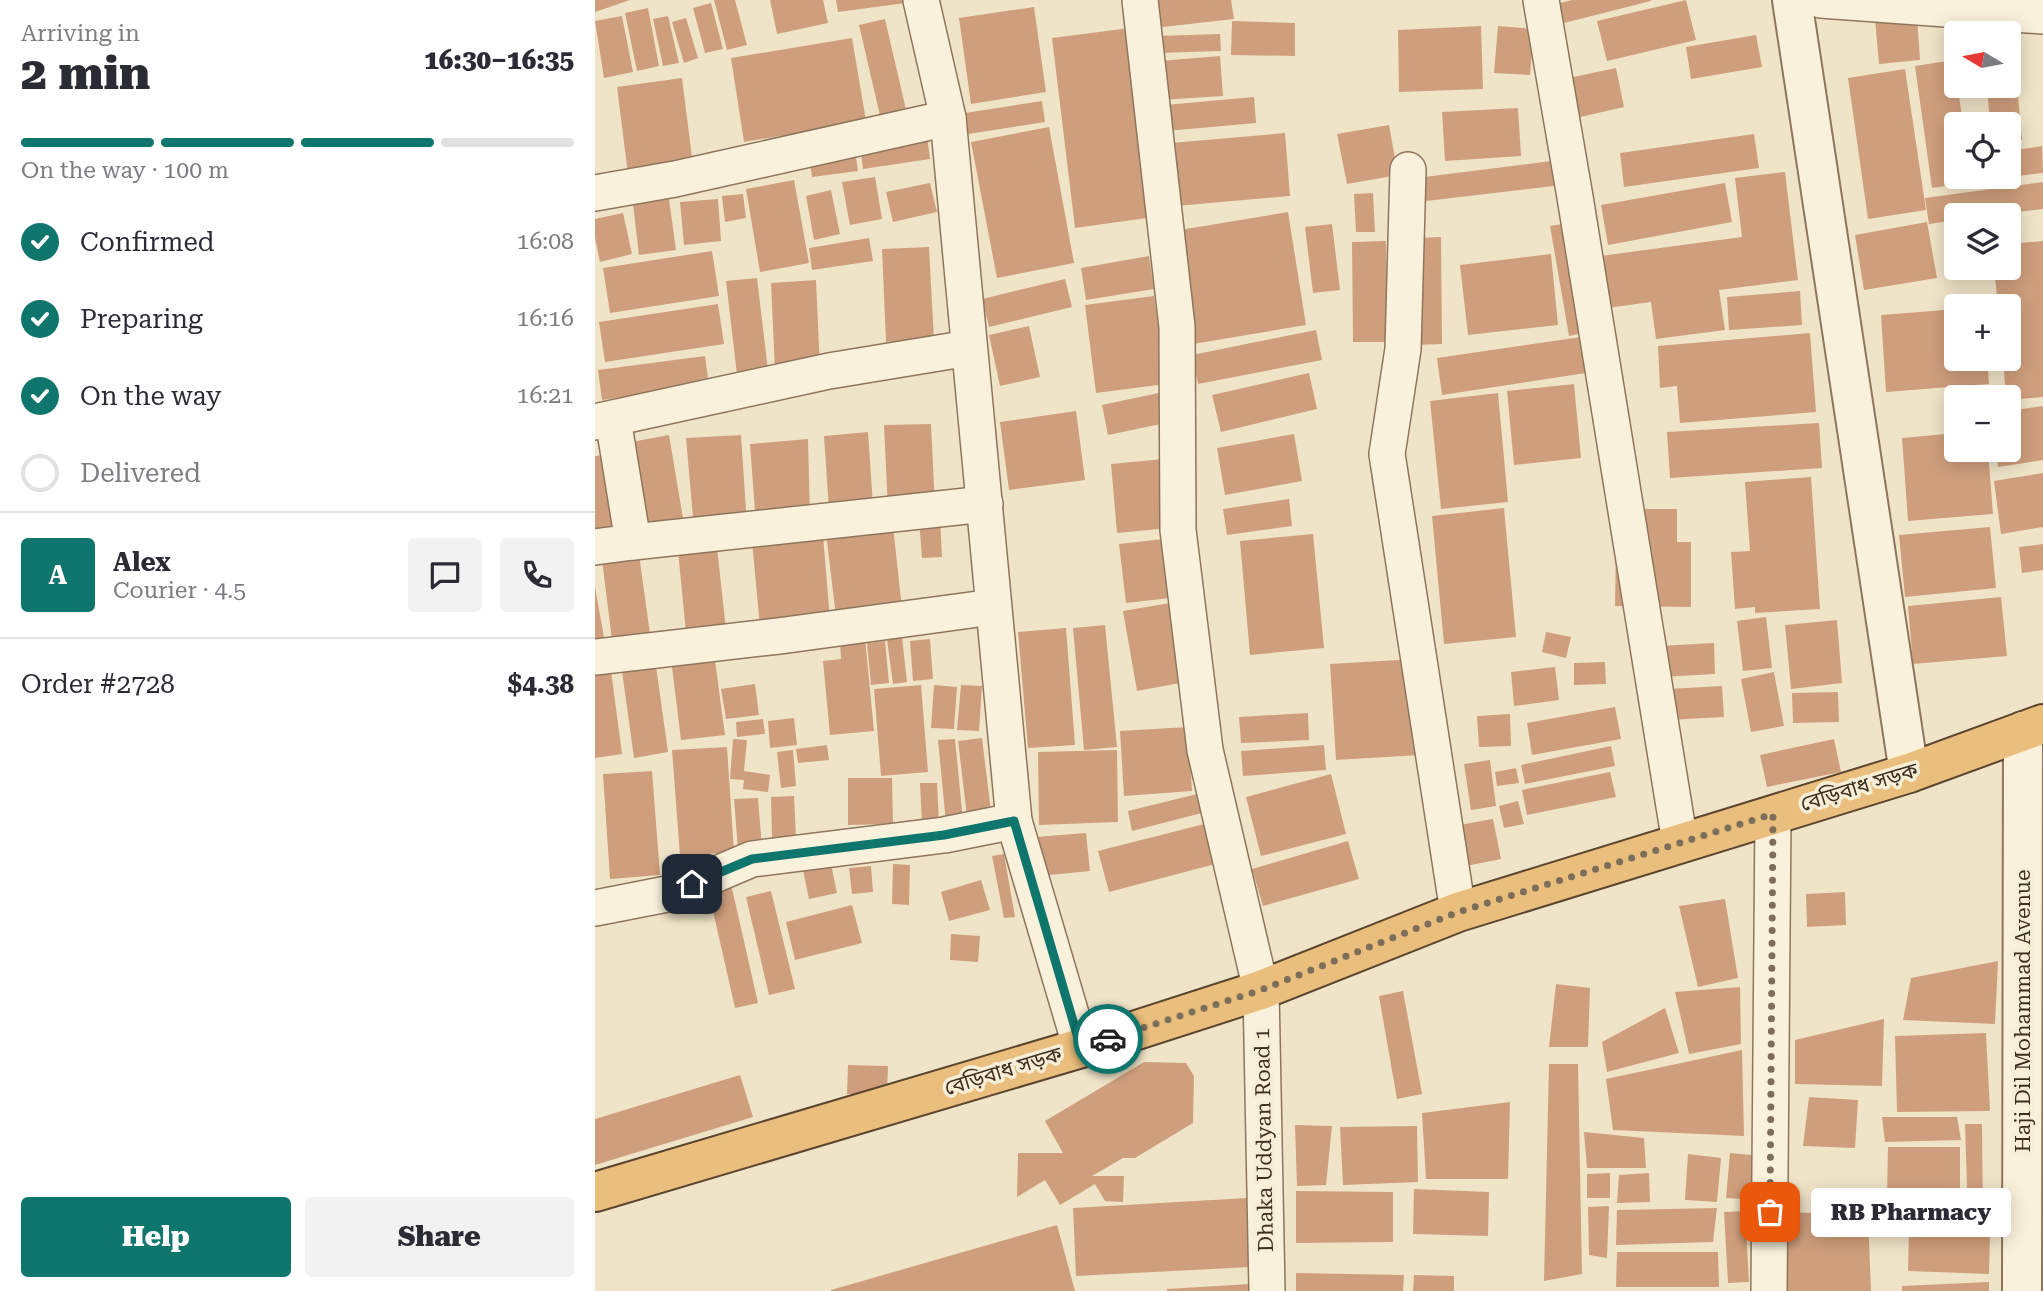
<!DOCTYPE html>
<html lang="en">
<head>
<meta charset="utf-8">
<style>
  :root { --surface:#fff; --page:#f2f2f3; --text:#2b2b33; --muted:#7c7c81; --line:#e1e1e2; --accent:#0f766e }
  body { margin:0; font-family:"Roboto Serif","Noto Sans Bengali",serif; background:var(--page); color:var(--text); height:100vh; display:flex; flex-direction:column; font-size:26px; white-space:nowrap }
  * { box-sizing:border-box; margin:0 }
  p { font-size:23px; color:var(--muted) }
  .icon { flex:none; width:38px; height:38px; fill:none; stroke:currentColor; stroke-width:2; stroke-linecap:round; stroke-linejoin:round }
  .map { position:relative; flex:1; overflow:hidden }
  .drawer { display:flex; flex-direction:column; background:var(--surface); width:595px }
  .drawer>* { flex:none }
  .needle { width:46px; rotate:280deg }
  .buttons { position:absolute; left:1349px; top:21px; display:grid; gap:14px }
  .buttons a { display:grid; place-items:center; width:77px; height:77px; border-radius:7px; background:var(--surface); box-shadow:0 4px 18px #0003; font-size:35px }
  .pin { position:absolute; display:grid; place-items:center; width:60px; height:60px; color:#fff; margin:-30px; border-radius:14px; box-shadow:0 4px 10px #0006 }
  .courier { position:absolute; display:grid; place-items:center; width:70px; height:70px; margin:-35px; border:5px solid #0f766e; border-radius:50%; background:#fff; color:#222; box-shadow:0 2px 9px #0007 }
  .bubble { position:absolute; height:49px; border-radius:7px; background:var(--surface); box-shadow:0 4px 18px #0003; font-size:23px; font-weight:800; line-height:49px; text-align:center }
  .summary em { font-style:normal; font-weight:800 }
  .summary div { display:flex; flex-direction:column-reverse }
  .summary { display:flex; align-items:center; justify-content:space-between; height:119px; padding:0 21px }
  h1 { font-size:46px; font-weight:800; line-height:52px }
  .bar { display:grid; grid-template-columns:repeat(4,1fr); gap:10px 7px; align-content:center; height:84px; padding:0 21px }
  .bar i { height:9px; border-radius:5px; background:var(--line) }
  .bar .current { background:var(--accent) }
  .bar p { grid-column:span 4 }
  .line { display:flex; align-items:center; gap:18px; padding:0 21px; border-top:2px solid var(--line) }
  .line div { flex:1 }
  .round { display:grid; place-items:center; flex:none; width:74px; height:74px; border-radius:7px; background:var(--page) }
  ol { padding:0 21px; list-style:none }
  li { display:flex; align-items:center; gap:21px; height:77px }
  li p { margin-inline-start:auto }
  li .icon { padding:7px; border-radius:50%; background:var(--accent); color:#fff; stroke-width:4 }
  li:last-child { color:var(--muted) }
  li i { width:38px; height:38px; border:4px solid var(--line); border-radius:50% }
  .button { display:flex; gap:14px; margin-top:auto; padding:14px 21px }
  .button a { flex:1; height:80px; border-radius:7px; background:var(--accent); color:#fff; font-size:28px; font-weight:800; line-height:80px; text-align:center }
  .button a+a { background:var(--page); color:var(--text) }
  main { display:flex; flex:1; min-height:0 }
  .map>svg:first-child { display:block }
  .building { fill:#cf9f7d }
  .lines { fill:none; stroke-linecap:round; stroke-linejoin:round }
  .minor-casing { stroke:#8d765c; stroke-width:38 }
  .tertiary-casing { stroke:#8d765c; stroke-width:42 }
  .trunk-casing { stroke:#5b4430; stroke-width:42 }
  .minor { stroke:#faf1dc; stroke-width:35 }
  .tertiary { stroke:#faf1dc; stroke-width:38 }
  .trunk { stroke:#eabe7c; stroke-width:38 }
  .done { stroke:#7c6e5b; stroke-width:7; stroke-dasharray:0 12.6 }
  .route { stroke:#0f766e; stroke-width:9 }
  .labels { text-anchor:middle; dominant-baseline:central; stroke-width:7; stroke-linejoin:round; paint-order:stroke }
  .street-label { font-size:21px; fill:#3d2e20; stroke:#f7eed8 }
</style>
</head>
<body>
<main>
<section class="drawer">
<div class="summary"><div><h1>2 min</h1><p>Arriving in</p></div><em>16:30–16:35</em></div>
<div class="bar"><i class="current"></i><i class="current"></i><i class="current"></i><i></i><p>On the way · 100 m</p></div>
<ol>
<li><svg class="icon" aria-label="check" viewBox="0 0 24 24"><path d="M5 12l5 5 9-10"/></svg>Confirmed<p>16:08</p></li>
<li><svg class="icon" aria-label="check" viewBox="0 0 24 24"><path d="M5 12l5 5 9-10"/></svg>Preparing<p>16:16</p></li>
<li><svg class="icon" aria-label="check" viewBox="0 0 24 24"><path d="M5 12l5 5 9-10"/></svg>On the way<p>16:21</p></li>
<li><i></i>Delivered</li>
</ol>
<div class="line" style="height:126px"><b class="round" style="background:var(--accent);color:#fff">A</b><div><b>Alex</b><p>Courier · 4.5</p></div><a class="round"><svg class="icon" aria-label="chat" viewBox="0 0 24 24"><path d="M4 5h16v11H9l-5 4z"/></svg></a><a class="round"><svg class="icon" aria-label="phone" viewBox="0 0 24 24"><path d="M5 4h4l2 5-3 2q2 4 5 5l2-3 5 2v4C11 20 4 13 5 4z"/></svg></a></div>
<div class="line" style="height:91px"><div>Order #2728</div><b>$4.38</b></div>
<div class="button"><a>Help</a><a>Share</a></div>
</section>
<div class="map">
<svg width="1448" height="1291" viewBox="0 0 1448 1291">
  <rect width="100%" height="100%" fill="#f0e4c8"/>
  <g class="building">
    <path d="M0 0H35L0 12Z"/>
    <path d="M119 0H140L152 45 132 50Z"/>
    <path d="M175 0H228L233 23 182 34Z"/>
    <path d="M241 0H318V2L243 12Z"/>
    <path d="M556 0H636L639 19 559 28Z"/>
    <path d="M977 0H1056V1L965 24 961 4Z"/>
    <path d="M1091 0 1101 40 1012 61 1002 21Z"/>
    <path d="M116 3 128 49 110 53 98 8Z"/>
    <path d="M439 7 451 92 376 104 364 18Z"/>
    <path d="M53 8 64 66 42 71 30 13Z"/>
    <path d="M27 16 38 72 9 78 0 21Z"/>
    <path d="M73 16 84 63 68 66 58 19Z"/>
    <path d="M1322 16 1325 60 1284 64 1280 19Z"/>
    <path d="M91 18 103 58 89 63 77 22Z"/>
    <path d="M290 19 312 114 286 120 264 25Z"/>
    <path d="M637 21 700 23V56L636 55Z"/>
    <path d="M886 26 888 89 804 92 803 30Z"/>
    <path d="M903 26 939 29 935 75 899 73Z"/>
    <path d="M535 28 559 217 480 228 457 38Z"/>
    <path d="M625 34 626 51 563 53 562 36Z"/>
    <path d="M1161 35 1167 67 1096 79 1091 47Z"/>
    <path d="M257 38 271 121 149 142 136 58Z"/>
    <path d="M625 56 628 96 566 100 564 61Z"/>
    <path d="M1359 60 1368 124H1362V177L1408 178 1337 188 1320 66Z"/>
    <path d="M1021 68 1029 107 972 120 964 80Z"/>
    <path d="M1310 69 1331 210 1273 219 1253 78Z"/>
    <path d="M1421 73 1427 140 1414 141V124H1395L1392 86H1414V74Z"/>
    <path d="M87 78 98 165 33 174 22 87Z"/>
    <path d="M659 97 661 123 572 131 570 105Z"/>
    <path d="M447 101 450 122 373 134 370 113Z"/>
    <path d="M923 108 926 156 850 161 847 112Z"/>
    <path d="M794 125 803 175 752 184 742 134Z"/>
    <path d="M454 127 479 263 402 278 376 142Z"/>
    <path d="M690 133 695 196 581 206 576 143Z"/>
    <path d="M1159 134 1164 168 1029 187 1025 153Z"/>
    <path d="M332 136 335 159 268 169 265 146Z"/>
    <path d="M1447 146 1448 173 1414 177V151Z"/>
    <path d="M260 150 263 171 217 177 214 156Z"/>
    <path d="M972 159 975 184 823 202 821 178Z"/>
    <path d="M1190 172 1203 280 1124 290 1130 330 1061 339 1056 302 1005 309 998 257 1147 237 1140 178Z"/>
    <path d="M280 177 287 219 255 225 247 182Z"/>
    <path d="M199 180 214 263 165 272 151 189Z"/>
    <path d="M1448 182V209L1398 215H1362V220L1334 224 1330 198Z"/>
    <path d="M335 183 342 212 298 222 291 192Z"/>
    <path d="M1130 183 1137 222 1013 245 1006 205Z"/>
    <path d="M236 190 245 234 219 240 211 196Z"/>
    <path d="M778 193 780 232H761L759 194Z"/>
    <path d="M148 194 151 218 130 222 127 196Z"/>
    <path d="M74 199 81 250 44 255 38 204Z"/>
    <path d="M123 199 126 241 89 245 85 202Z"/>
    <path d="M693 212 711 325 598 344 579 231Z"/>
    <path d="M28 213 37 254 5 262 0 238V219Z"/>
    <path d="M1332 222 1342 278 1269 290 1260 235Z"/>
    <path d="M974 223 992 332 974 336 955 226Z"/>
    <path d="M737 224 745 290 718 293 710 227Z"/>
    <path d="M846 237 847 344 820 345 818 238Z"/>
    <path d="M274 238 278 261 217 270 214 248Z"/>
    <path d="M791 241 792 342H758L757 242Z"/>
    <path d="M1448 241V397L1414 400V397H1411L1408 359H1414V306H1403L1399 268H1414V244Z"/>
    <path d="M334 247 339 340 291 342 287 249Z"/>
    <path d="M117 251 124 296 15 313 8 268Z"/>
    <path d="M956 254 963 325 873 335 865 265Z"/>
    <path d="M554 256 559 289 491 300 486 268Z"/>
    <path d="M162 278 174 379 143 383 131 281Z"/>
    <path d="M470 279 477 307 394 327 387 299Z"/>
    <path d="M221 280 225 369 180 371 176 283Z"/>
    <path d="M1205 291 1207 325 1134 330 1132 297Z"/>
    <path d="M559 296 571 384 501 393 490 305Z"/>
    <path d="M123 304 129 344 10 362 4 322Z"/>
    <path d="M1362 309V359H1392L1394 384 1291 392 1286 315Z"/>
    <path d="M434 326 445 377 405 386 394 335Z"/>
    <path d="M721 330 727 360 603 384 597 355Z"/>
    <path d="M1215 333 1221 412 1085 423 1082 386 1065 388 1063 346Z"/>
    <path d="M986 337 991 373 847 395 842 358Z"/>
    <path d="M110 356 114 385 7 400 3 370Z"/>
    <path d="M714 373 722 409 626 432 617 395Z"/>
    <path d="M979 384 986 458 919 465 912 391Z"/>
    <path d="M573 391 580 421 513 435 507 405Z"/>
    <path d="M903 393 913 502 846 509 835 401Z"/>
    <path d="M1448 406V460L1403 467 1401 450H1414V411Z"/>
    <path d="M481 411 490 480 414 490 405 422Z"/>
    <path d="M1224 423 1227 468 1075 478 1072 432Z"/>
    <path d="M336 424 340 507 293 510 289 425Z"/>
    <path d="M273 432 278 506 234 510 229 436Z"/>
    <path d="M1362 433V450H1393L1398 514 1313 521 1307 438Z"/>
    <path d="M699 434 707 481 630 495 622 448Z"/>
    <path d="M74 435 90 530 42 539 25 444Z"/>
    <path d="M146 435 152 525 99 529 91 438Z"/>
    <path d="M213 439 215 517 161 525 155 444Z"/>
    <path d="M11 455 18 537 0 539V456Z"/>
    <path d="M590 457 596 526 522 533 516 464Z"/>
    <path d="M1448 473V527L1406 534 1399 481Z"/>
    <path d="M1216 477 1225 609 1160 613V607L1140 609 1136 552 1155 551 1150 482Z"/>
    <path d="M694 499 697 526 632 535 628 509Z"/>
    <path d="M909 508 921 637 849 644 837 516Z"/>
    <path d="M1045 509H1082V542H1096V607L1020 606 1021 548Z"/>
    <path d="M345 517 347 557 327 558 324 518Z"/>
    <path d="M298 526 308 618 242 625 231 533Z"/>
    <path d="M1395 527 1401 588 1310 597 1304 535Z"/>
    <path d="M718 534 729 648 655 655 645 541Z"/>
    <path d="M228 535 235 620 165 627 157 541Z"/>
    <path d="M586 537 593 596 531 603 524 544Z"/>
    <path d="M1448 544V570L1427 573 1424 547Z"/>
    <path d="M43 547 55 634 17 640 6 552Z"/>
    <path d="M122 547 132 639 92 643 83 551Z"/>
    <path d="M0 587 10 643 0 644Z"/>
    <path d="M1406 597 1412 656 1318 664 1313 606Z"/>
    <path d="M598 599 612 678 542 691 528 611Z"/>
    <path d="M1171 617 1177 668 1148 671 1142 621Z"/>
    <path d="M1242 620 1247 683 1196 689 1190 625Z"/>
    <path d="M510 625 522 747 489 750 478 628Z"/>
    <path d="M471 628 480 745 433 748 423 632Z"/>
    <path d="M951 632 976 637 971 658 947 652Z"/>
    <path d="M307 637 312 682 298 684 292 640Z"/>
    <path d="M270 638 279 731 235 735 228 661 246 659 245 641Z"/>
    <path d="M335 639 338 679 318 681 315 641Z"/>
    <path d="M290 641 294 683 276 685 272 643Z"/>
    <path d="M1119 643 1120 674 1066 677 1064 646Z"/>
    <path d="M119 653 130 735 86 740 76 659Z"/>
    <path d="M60 659 73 752 39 758 26 664Z"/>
    <path d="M820 659 825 755 741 760 735 664Z"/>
    <path d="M1010 662 1011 684 979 685V663Z"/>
    <path d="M15 663 27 754 0 758V665Z"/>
    <path d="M960 667 964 700 919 706 916 672Z"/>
    <path d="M1179 672 1189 726 1156 732 1146 679Z"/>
    <path d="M160 684 164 715 131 719 126 689Z"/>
    <path d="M326 685 333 772 286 776 279 689Z"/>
    <path d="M339 685 362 687 359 729 336 728Z"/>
    <path d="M366 685 387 686 384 731 362 730Z"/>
    <path d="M1127 686 1129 717 1074 720 1073 689Z"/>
    <path d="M1243 692 1244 722 1198 723 1197 693Z"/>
    <path d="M1020 707 1026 739 937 755 932 723Z"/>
    <path d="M713 713 714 740 646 743 644 717Z"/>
    <path d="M915 714 916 746 884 747 882 716Z"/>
    <path d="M199 718 202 745 175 748 173 721Z"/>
    <path d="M168 719 170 734 142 737 141 722Z"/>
    <path d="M593 727 597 791 529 796 525 731Z"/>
    <path d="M387 738 396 812 372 816 363 741Z"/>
    <path d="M138 739 152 740 149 771 175 775 173 792 148 789 149 780 135 779Z"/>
    <path d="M360 739 368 821 351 823 343 740Z"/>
    <path d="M1239 739 1246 772 1172 787 1165 755Z"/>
    <path d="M232 745 234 760 203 763 201 749Z"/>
    <path d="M729 745 731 770 648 776 646 751Z"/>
    <path d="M1016 746 1020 766 930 784 926 765Z"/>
    <path d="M132 747 139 852 85 856 77 750Z"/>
    <path d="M198 750 201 786 186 788 182 752Z"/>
    <path d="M522 750 523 822 444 825 443 752Z"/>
    <path d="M895 760 901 806 876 810 869 764Z"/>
    <path d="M921 768 924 783 902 786 900 772Z"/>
    <path d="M57 771 65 875 15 879 8 774Z"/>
    <path d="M1015 772 1021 797 932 815 927 790Z"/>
    <path d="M736 774 751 834 666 856 651 797Z"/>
    <path d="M253 778H297L298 824 253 825Z"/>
    <path d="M325 783H342L344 824H327Z"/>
    <path d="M602 794 607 813 537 831 533 811Z"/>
    <path d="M199 796 201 838H177L176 797Z"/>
    <path d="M163 798 167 848 143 850 139 799Z"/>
    <path d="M923 801 929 824 909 828 904 806Z"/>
    <path d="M898 819 906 859 861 868 853 827Z"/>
    <path d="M613 823 624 863 514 892 503 851Z"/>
    <path d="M491 833 495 871 444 876 441 837Z"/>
    <path d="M753 841 764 879 668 906 657 869Z"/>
    <path d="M409 854 420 917 409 918 397 856Z"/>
    <path d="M236 864 242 893 214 899 208 870Z"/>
    <path d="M298 864 315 865 314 905 297 904Z"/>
    <path d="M276 866 278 892 257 894 254 868Z"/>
    <path d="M386 880 395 910 354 921 346 892Z"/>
    <path d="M136 884 163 1003 140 1008 113 889Z"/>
    <path d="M176 891 200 989 174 995 151 897Z"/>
    <path d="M1250 892 1251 925 1212 927 1211 894Z"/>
    <path d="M1130 899 1143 978 1103 987 1084 906Z"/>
    <path d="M257 905 267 943 200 960 191 922Z"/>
    <path d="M356 934 385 936 383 962 355 960Z"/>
    <path d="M1403 961 1400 1024 1308 1020 1316 978Z"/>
    <path d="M961 984 995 988 993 1047H954Z"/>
    <path d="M1145 987 1146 1044 1094 1054 1080 992Z"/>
    <path d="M808 991 827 1094 802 1099 784 996Z"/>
    <path d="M1070 1008 1084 1053 1012 1072 1007 1042Z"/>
    <path d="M1289 1019 1287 1086 1200 1084V1040Z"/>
    <path d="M1391 1033 1395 1111 1302 1112 1300 1036Z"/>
    <path d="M1147 1050 1149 1136 1018 1130 1011 1079Z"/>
    <path d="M549 1062 591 1063 599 1076 598 1123 540 1158H528L497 1176H529L528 1202 510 1201 500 1184 465 1205 450 1180 422 1197 423 1153H468L450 1121Z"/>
    <path d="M954 1064H983L987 1274 949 1281Z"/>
    <path d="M253 1065 293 1066 292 1095 252 1094Z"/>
    <path d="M145 1075 158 1117 0 1165V1119Z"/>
    <path d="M1214 1097 1263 1100 1260 1148 1208 1146Z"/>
    <path d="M915 1102 913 1179H831L827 1113Z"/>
    <path d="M1287 1117H1362L1366 1140 1290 1142Z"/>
    <path d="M1370 1124H1387L1388 1217 1373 1218Z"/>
    <path d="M700 1125 737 1126 731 1185 702 1186Z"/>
    <path d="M822 1126 823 1182 748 1185 745 1127Z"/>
    <rect x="1444" y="1129" width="4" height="91"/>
    <path d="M989 1132 1049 1138 1051 1168H992Z"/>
    <path d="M1293 1147H1365V1194L1292 1196Z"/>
    <path d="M1135 1153 1167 1156 1163 1200 1131 1198Z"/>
    <path d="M1093 1154 1126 1158 1122 1202 1090 1200Z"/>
    <path d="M1015 1173V1198H992V1174Z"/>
    <path d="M1054 1173 1055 1202 1022 1203 1024 1175Z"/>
    <path d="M819 1189 894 1192 893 1236 818 1234Z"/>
    <path d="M701 1191 798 1192V1242L701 1243Z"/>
    <path d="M652 1198 656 1267 481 1276 478 1208Z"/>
    <path d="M1362 1199 1359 1217 1296 1218 1297 1202Z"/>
    <path d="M1014 1206 1012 1258 994 1255 993 1207Z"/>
    <path d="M1122 1208 1118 1242 1021 1245 1022 1210Z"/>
    <path d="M1150 1211 1154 1282 1133 1283 1129 1212Z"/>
    <path d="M1190 1212 1273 1215 1276 1291H1191Z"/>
    <path d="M462 1225 480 1291H236V1290Z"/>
    <path d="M1314 1229 1395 1232 1394 1274 1313 1271Z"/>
    <path d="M1022 1252H1123L1124 1287H1021Z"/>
    <path d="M701 1273 809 1275 808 1291H701Z"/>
    <path d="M819 1275 859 1276V1291H818Z"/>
    <path d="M1394 1282V1291H1307V1286Z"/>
    <path d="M655 1284 656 1291H572V1289Z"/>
  </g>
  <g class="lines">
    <defs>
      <g id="minor">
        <path d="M326 0 353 118 419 821 486 1048"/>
        <path d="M545 0 582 327 583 530 610 750 666 990 672 1291"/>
        <path d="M946 0 980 197 1085 843"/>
        <path d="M1226 0 1448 16"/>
        <path d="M813 170 808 349 792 454 863 912"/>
        <path d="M0 193 80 179 353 118"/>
        <path d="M18 419 38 542 390 504"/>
        <path d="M0 422 234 371 374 348"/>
        <path d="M0 547 38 542"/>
        <path d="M0 657 184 636 398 607"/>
        <path d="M0 908 77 893 157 859 349 835 419 821"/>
        <path d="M1174 1291 1178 814"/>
      </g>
      <g id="tertiary">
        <path d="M1197 0 1314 773"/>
        <path d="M1427 1291 1428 731"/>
      </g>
      <path id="trunk" d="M0 1192 486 1048 666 990 863 912 1314 773 1448 724"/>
    </defs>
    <use href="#minor" class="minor-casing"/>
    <use href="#tertiary" class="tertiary-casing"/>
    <use href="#trunk" class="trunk-casing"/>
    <use href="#minor" class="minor"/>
    <use href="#tertiary" class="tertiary"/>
    <use href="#trunk" class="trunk"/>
  </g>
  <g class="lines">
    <path class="done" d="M513 1039 666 990 863 912 1178 814 1175 1212"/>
    <path class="route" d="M97 884 157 859 349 835 419 821 486 1048 513 1039"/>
  </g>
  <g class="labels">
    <g class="street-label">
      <text transform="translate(1264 787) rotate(-17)">বেড়িবাধ সড়ক</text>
      <text transform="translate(1428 1011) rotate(-90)">Haji Dil Mohammad Avenue</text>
      <text transform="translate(408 1071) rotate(-17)">বেড়িবাধ সড়ক</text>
      <text transform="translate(669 1140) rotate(-91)">Dhaka Uddyan Road 1</text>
    </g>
  </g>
</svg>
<div class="buttons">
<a><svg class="needle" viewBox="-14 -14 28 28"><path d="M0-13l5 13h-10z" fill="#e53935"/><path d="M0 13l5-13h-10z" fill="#7c7c81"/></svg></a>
<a><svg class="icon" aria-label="locate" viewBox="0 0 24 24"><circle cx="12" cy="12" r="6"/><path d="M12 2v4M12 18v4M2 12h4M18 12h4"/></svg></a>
<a><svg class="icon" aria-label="layers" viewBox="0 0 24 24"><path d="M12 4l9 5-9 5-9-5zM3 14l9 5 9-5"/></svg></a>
<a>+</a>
<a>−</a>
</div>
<div class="pin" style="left:1175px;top:1212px;background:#ea580c"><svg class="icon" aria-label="bag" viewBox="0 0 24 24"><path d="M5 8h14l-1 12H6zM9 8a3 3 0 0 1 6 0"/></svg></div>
<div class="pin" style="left:97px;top:884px;background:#1f2937"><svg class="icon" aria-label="home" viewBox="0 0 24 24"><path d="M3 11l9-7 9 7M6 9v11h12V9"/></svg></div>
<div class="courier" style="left:513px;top:1039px"><svg class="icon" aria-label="car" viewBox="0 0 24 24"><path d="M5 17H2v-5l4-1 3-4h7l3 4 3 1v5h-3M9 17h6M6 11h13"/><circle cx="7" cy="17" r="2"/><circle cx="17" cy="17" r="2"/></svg></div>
<div class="bubble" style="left:1216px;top:1188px;width:200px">RB Pharmacy</div>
</div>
</main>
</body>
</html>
